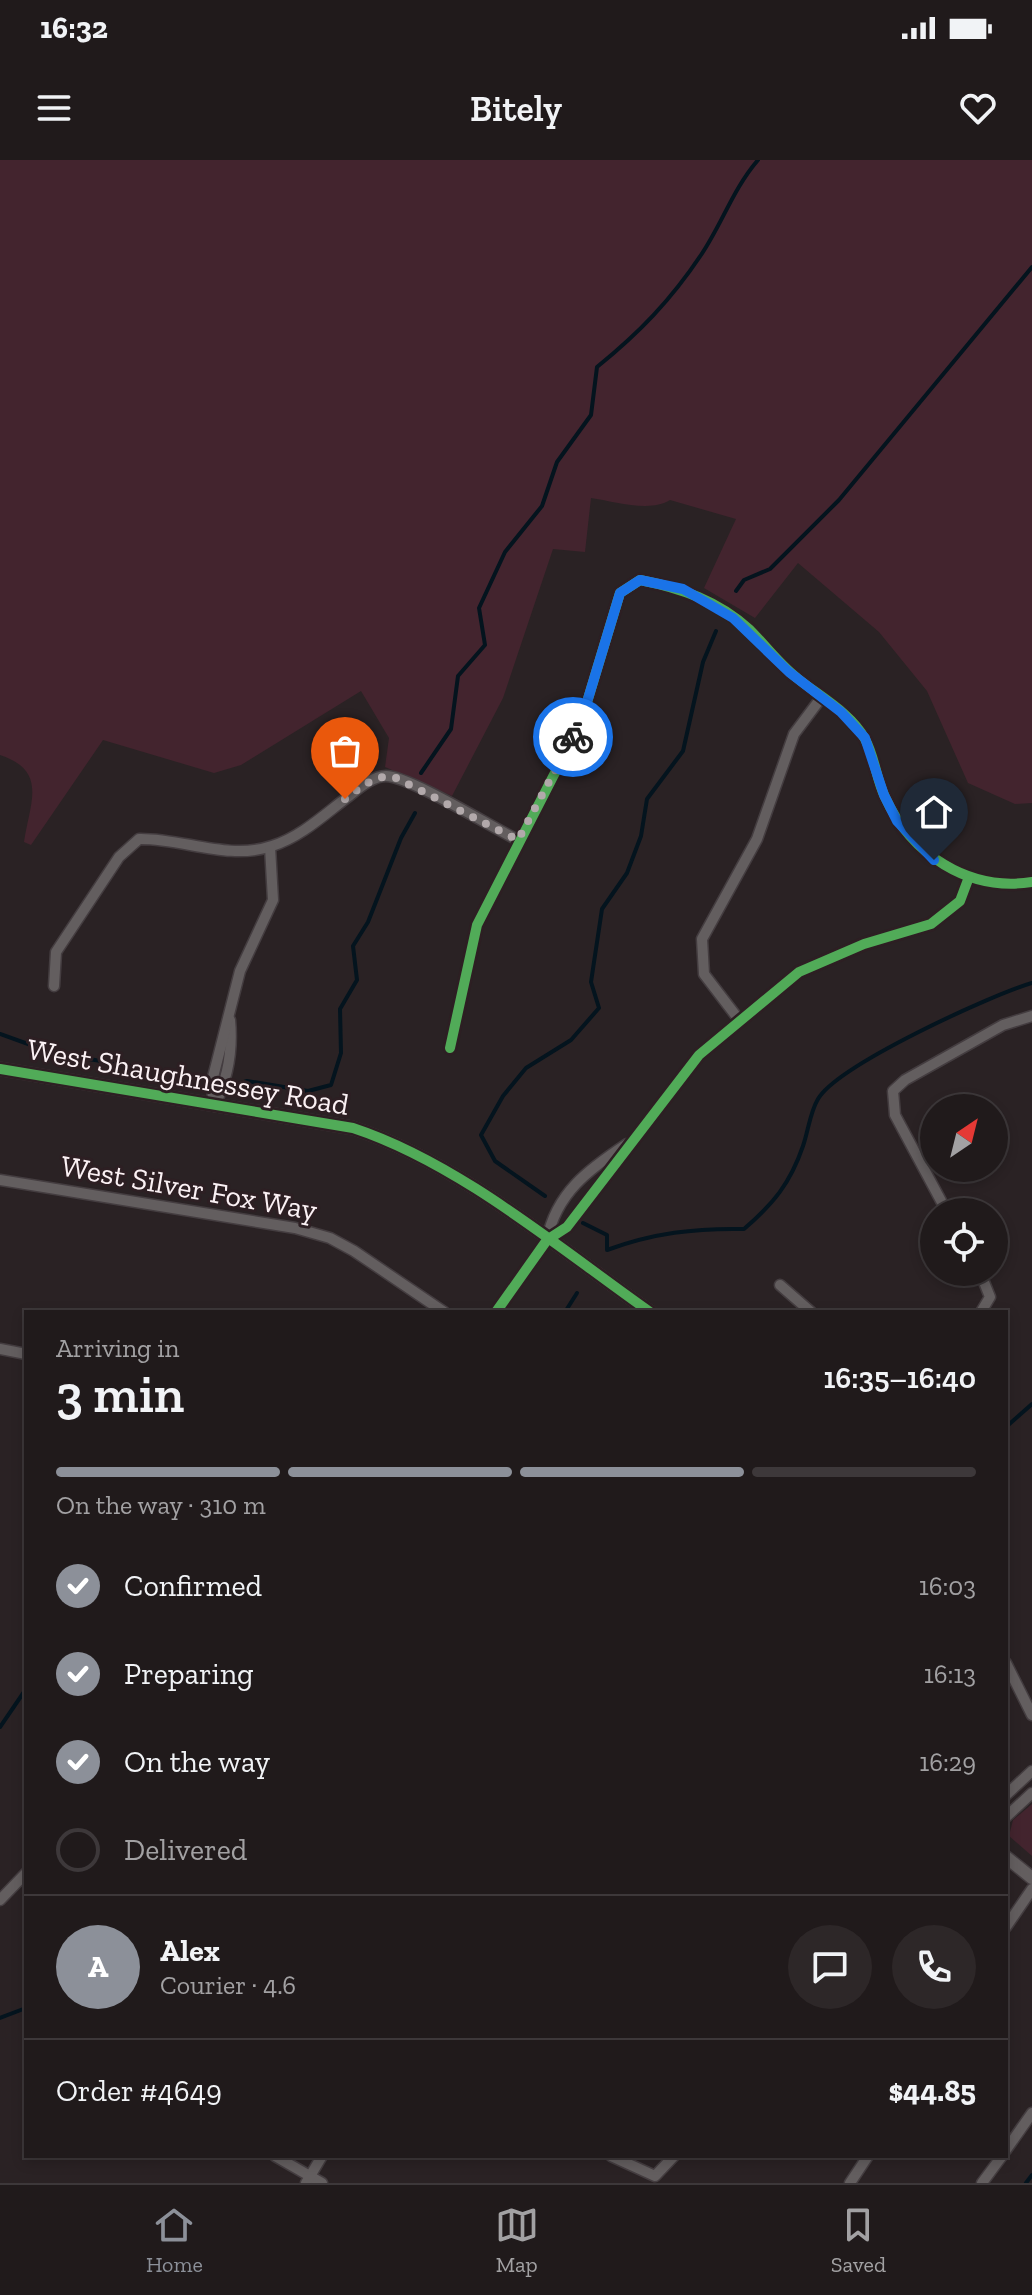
<!DOCTYPE html>
<html lang="en">
<head>
<meta charset="utf-8">
<style>
  :root { --surface:#201a1b; --page:#2d2728; --text:#f1f3f6; --muted:#a2a1a3; --line:#3d383a; --accent:#8c9099 }
  body { margin:0; font-family:"Zilla Slab",serif; background:var(--page); color:var(--text); height:100vh; display:flex; flex-direction:column; font-size:30px; white-space:nowrap }
  * { box-sizing:border-box; margin:0 }
  p { font-size:26px; color:var(--muted) }
  .icon { flex:none; width:44px; height:44px; fill:none; stroke:currentColor; stroke-width:2; stroke-linecap:round; stroke-linejoin:round }
  .map { position:relative; flex:1; overflow:hidden }
  .sheet { position:absolute; left:24px; top:1150px; width:984px; height:848px; display:flex; flex-direction:column; background:var(--surface); border-radius:0px; box-shadow:0 4px 12px #0003,0 0 0 2px var(--line) }
  .sheet>* { flex:none }
  .needle { width:52px; rotate:35deg }
  .fabs { position:absolute; left:920px; top:934px; display:grid; gap:16px }
  .fabs a { display:grid; place-items:center; width:88px; height:88px; border-radius:50%; background:var(--surface); box-shadow:0 4px 12px #0003,0 0 0 2px var(--line); font-size:40px }
  .pin { position:absolute; display:grid; place-items:center; width:68px; height:68px; color:#fff; margin:-82px -34px; border-radius:50% 50% 50% 0; rotate:-45deg; box-shadow:0 0 8px #0007 }
  .pin .icon { rotate:45deg }
  .courier { position:absolute; display:grid; place-items:center; width:80px; height:80px; margin:-40px; border:6px solid #1a73e8; border-radius:50%; background:#fff; color:#222; box-shadow:0 2px 10px #0007 }
  .head em { font-style:normal; font-weight:600 }
  .head div { display:flex; flex-direction:column-reverse }
  .head { display:flex; align-items:center; justify-content:space-between; height:136px; padding:0 32px }
  h1 { font-size:52px; font-weight:600; line-height:60px }
  .bar { display:grid; grid-template-columns:repeat(4,1fr); gap:12px 8px; align-content:center; height:96px; padding:0 32px }
  .bar i { height:10px; border-radius:6px; background:var(--line) }
  .bar .active { background:var(--accent) }
  .bar p { grid-column:span 4 }
  .line { display:flex; align-items:center; gap:20px; padding:0 32px; border-top:2px solid var(--line) }
  .line div { flex:1 }
  .round { display:grid; place-items:center; flex:none; width:84px; height:84px; border-radius:42px; background:var(--page) }
  ol { padding:0 32px; list-style:none }
  li { display:flex; align-items:center; gap:24px; height:88px }
  li p { margin-inline-start:auto }
  li .icon { padding:8px; border-radius:50%; background:var(--accent); color:#fff; stroke-width:4 }
  li:last-child { color:var(--muted) }
  li i { width:44px; height:44px; border:4px solid var(--line); border-radius:50% }
  .status { display:flex; justify-content:space-between; align-items:center; height:56px; padding:0 40px; background:var(--surface); direction:ltr }
  .status svg { height:22px; fill:currentColor }
  header { display:flex; justify-content:space-between; align-items:center; height:104px; padding:0 32px; background:var(--surface); font-size:36px; font-weight:600 }
  .dock { display:flex; justify-content:space-around; align-items:center; height:112px; border-top:2px solid var(--line); background:var(--surface); font-size:22px; color:var(--muted) }
  .dock a { display:grid; justify-items:center; gap:4px }
  .dock .active { color:var(--accent) }
  .map>svg:first-child { display:block }
  .green { fill:#43242e }
  .lines { fill:none; stroke-linecap:round; stroke-linejoin:round }
  .stream { stroke:#04141e; stroke-width:4 }
  .minor-casing { stroke:#443d40; stroke-width:13 }
  .tertiary-casing { stroke:#443d40; stroke-width:15 }
  .minor { stroke:#635e5f; stroke-width:10 }
  .tertiary { stroke:#635e5f; stroke-width:12 }
  .cycleway-casing { stroke:#2d1f23; stroke-width:15 }
  .cycleway { stroke:#51ab58; stroke-width:10 }
  .done { stroke:#b2a9ab; stroke-width:8; stroke-dasharray:0 14.4 }
  .route { stroke:#1a73e8; stroke-width:10 }
  .labels { text-anchor:middle; dominant-baseline:central; stroke-width:6; stroke-linejoin:round; paint-order:stroke }
  .street-label { font-size:30px; fill:#fbf1f4; stroke:#2d1f23 }
</style>
</head>
<body>
<div class="status"><b>16:32</b><svg viewBox="0 0 49 12"><path d="M0 12V9h3v3zM5 12V6h3v6zM10 12V3h3v9zM15 12V0h3v12zM26 1h20v11H26zM47 4h2v5h-2z"/></svg></div>
<header><svg class="icon" aria-label="menu" viewBox="0 0 24 24"><path d="M4 6h16M4 12h16M4 18h16"/></svg>Bitely<svg class="icon" aria-label="heart" viewBox="0 0 24 24"><path d="M12 20l-8-8c-3-5 5-10 8-4 3-6 11-1 8 4z"/></svg></header>
<div class="map">
<svg width="1032" height="2023" viewBox="0 0 1032 2023">
  <rect width="100%" height="100%" fill="#2a2224"/>
  <g class="green">
    <path d="M0 0H1032V643L1015 644 968 623 927 531 879 472 798 403 755 458 704 428 736 359 670 340C650 353 613 341 591 338L585 392 553 389 503 538 452 636 385 607 389 578 361 531 241 605 214 613 103 580 31 685 24 682C30 642 48 611 0 595Z"/>
    <path d="M1032 1644V1696L1009 1676 1013 1660Z"/>
  </g>
  <g class="lines">
    <g class="stream">
      <path d="M736 431 744 420 770 409 839 340 1032 107"/>
      <path d="M421 613 451 569 458 516 485 485 479 448 505 392 542 346 557 302 591 255 597 207C639 173 671 140 701 95 722 64 733 29 758 0"/>
      <path d="M0 874 53 893 196 917"/>
      <path d="M238 924 247 921 308 931 331 925 341 893 340 849 357 820 353 786 368 762 401 678 415 653"/>
      <path d="M545 1036 495 1001 481 975 503 936 526 908 571 880 599 848 591 822 602 749 627 713 641 676 647 639 683 591 703 502 716 471"/>
      <path d="M583 1063 607 1075V1090C653 1073 695 1068 744 1069 773 1044 790 1024 803 986 808 972 810 952 818 939 838 905 991 835 1032 823"/>
      <path d="M565 1152 577 1133"/>
      <path d="M1006 1267 1032 1244"/>
      <path d="M0 1567 26 1529"/>
      <path d="M0 1858 26 1848"/>
      <path d="M1026 2023 1032 2015"/>
    </g>
    <defs>
      <g id="minor">
        <path d="M54 826 56 792 119 697 139 679C183 678 228 701 272 686 301 677 325 654 349 636 359 628 373 616 386 616 409 616 493 668 518 680"/>
        <path d="M740 861 704 814 702 779 757 679 794 574 821 538"/>
        <path d="M450 888 477 765 581 562 620 433 640 420C681 428 719 441 750 470 766 486 779 504 797 518 819 536 851 553 865 579 875 597 876 619 885 637 911 694 968 732 1032 722"/>
        <path d="M215 945C228 918 233 891 230 860"/>
        <path d="M215 946 211 925 240 811 273 740 270 687"/>
        <path d="M0 1020 295 1068 330 1078 354 1091 444 1152"/>
        <path d="M947 1052 895 955 893 931 905 920 1003 865 1032 856"/>
        <path d="M547 1080C556 1033 589 1009 627 984"/>
        <path d="M980 1112 990 1137 981 1152"/>
        <path d="M780 1125 811 1152"/>
        <path d="M496 1152 547 1080 567 1067 699 895 799 812 864 784 931 764 960 741 969 717"/>
        <path d="M0 1189 26 1194"/>
        <path d="M1006 1503 1032 1555"/>
        <path d="M1006 1635 1032 1611"/>
        <path d="M1006 1657 1032 1633"/>
        <path d="M0 1740 26 1713"/>
        <path d="M1006 1767 1032 1729"/>
        <path d="M1006 1990 1032 1953"/>
        <path d="M275 1996 322 2023"/>
        <path d="M611 1996 655 2016 674 1996"/>
        <path d="M306 2023 322 1996"/>
        <path d="M850 2023 868 1996"/>
        <path d="M982 2023 1002 1996"/>
      </g>
      <g id="tertiary">
        <path d="M0 909 353 968C459 1003 559 1088 650 1152"/>
        <path d="M1006 1697 1032 1718"/>
      </g>
    </defs>
    <use href="#minor" class="minor-casing"/>
    <use href="#tertiary" class="tertiary-casing"/>
    <use href="#minor" class="minor"/>
    <use href="#tertiary" class="tertiary"/>
    <defs>
      <g id="cycleway">
        <path d="M450 888 477 765 581 562 620 433 640 420C681 428 719 441 750 470 766 486 779 504 797 518 819 536 851 553 865 579 875 597 876 619 885 637 911 694 968 732 1032 722"/>
        <path d="M0 909 353 968C459 1003 559 1088 650 1152"/>
        <path d="M496 1152 547 1080 567 1067 699 895 799 812 864 784 931 764 960 741 969 717"/>
      </g>
    </defs>
    <use href="#cycleway" class="cycleway-casing"/>
    <use href="#cycleway" class="cycleway"/>
  </g>
  <g class="lines">
    <path class="done" d="M345 639C360 628 375 614 394 617L518 680 573 577"/>
    <path class="route" d="M573 577 581 562 620 433 640 420 683 429 733 458 789 512 841 552 865 578 884 635 897 661 934 700"/>
  </g>
  <g class="labels">
    <g class="street-label">
      <text transform="translate(188 917) rotate(10)">West Shaughnessey Road</text>
      <text transform="translate(189 1028) rotate(10)">West Silver Fox Way</text>
    </g>
  </g>
</svg>
<div class="fabs">
<a><svg class="needle" viewBox="-14 -14 28 28"><path d="M0-13l5 13h-10z" fill="#e53935"/><path d="M0 13l5-13h-10z" fill="#a2a1a3"/></svg></a>
<a><svg class="icon" aria-label="locate" viewBox="0 0 24 24"><circle cx="12" cy="12" r="6"/><path d="M12 2v4M12 18v4M2 12h4M18 12h4"/></svg></a>
</div>
<div class="pin" style="left:345px;top:639px;background:#ea580c"><svg class="icon" aria-label="bag" viewBox="0 0 24 24"><path d="M5 8h14l-1 12H6zM9 8a3 3 0 0 1 6 0"/></svg></div>
<div class="pin" style="left:934px;top:700px;background:#1f2937"><svg class="icon" aria-label="home" viewBox="0 0 24 24"><path d="M3 11l9-7 9 7M6 9v11h12V9"/></svg></div>
<div class="courier" style="left:573px;top:577px"><svg class="icon" aria-label="bike" viewBox="0 0 24 24"><circle cx="6" cy="16" r="4"/><circle cx="18" cy="16" r="4"/><path d="M6 16l4-8h5l3 8M10 8l3 8H6M13 5h3"/></svg></div>
<section class="sheet">
<div class="head"><div><h1>3 min</h1><p>Arriving in</p></div><em>16:35–16:40</em></div>
<div class="bar"><i class="active"></i><i class="active"></i><i class="active"></i><i></i><p>On the way · 310 m</p></div>
<ol>
<li><svg class="icon" aria-label="check" viewBox="0 0 24 24"><path d="M5 12l5 5 9-10"/></svg>Confirmed<p>16:03</p></li>
<li><svg class="icon" aria-label="check" viewBox="0 0 24 24"><path d="M5 12l5 5 9-10"/></svg>Preparing<p>16:13</p></li>
<li><svg class="icon" aria-label="check" viewBox="0 0 24 24"><path d="M5 12l5 5 9-10"/></svg>On the way<p>16:29</p></li>
<li><i></i>Delivered</li>
</ol>
<div class="line" style="height:144px"><b class="round" style="background:var(--accent);color:#fff">A</b><div><b>Alex</b><p>Courier · 4.6</p></div><a class="round"><svg class="icon" aria-label="chat" viewBox="0 0 24 24"><path d="M4 5h16v11H9l-5 4z"/></svg></a><a class="round"><svg class="icon" aria-label="phone" viewBox="0 0 24 24"><path d="M5 4h4l2 5-3 2q2 4 5 5l2-3 5 2v4C11 20 4 13 5 4z"/></svg></a></div>
<div class="line" style="height:104px"><div>Order #4649</div><b>$44.85</b></div>
</section>
</div>
<nav class="dock">
<a class="active"><svg class="icon" aria-label="home" viewBox="0 0 24 24"><path d="M3 11l9-7 9 7M6 9v11h12V9"/></svg>Home</a>
<a><svg class="icon" aria-label="map" viewBox="0 0 24 24"><path d="M3 6l6-2 6 2 6-2v14l-6 2-6-2-6 2zM9 4v14M15 6v14"/></svg>Map</a>
<a><svg class="icon" aria-label="saved" viewBox="0 0 24 24"><path d="M7 4h10v16l-5-4-5 4z"/></svg>Saved</a>
</nav>
</body>
</html>
